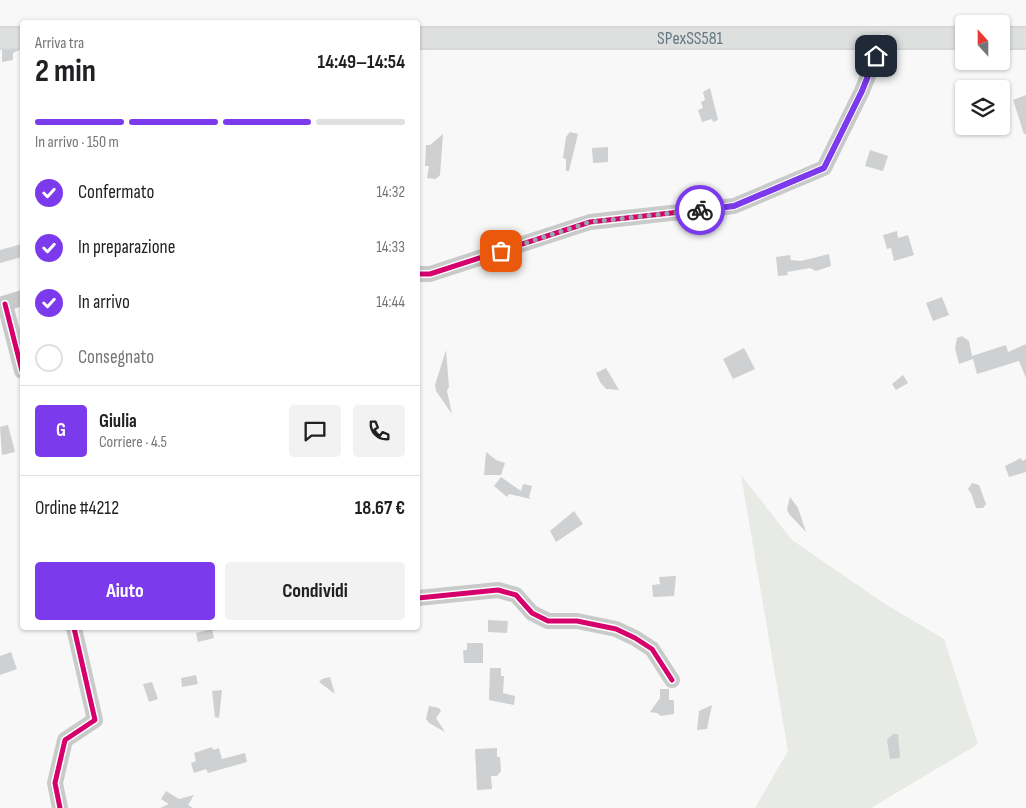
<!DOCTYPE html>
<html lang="it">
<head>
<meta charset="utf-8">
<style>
  :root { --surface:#fff; --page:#f2f2f2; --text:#202124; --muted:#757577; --line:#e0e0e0; --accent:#7c3aed }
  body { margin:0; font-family:"Sofia Sans Condensed",sans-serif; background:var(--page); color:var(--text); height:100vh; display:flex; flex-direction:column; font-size:19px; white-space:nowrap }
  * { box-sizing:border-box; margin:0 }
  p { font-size:16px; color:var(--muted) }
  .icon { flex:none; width:28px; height:28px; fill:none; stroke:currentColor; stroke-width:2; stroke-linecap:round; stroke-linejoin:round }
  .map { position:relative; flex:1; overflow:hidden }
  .panel { position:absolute; left:20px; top:20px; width:400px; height:610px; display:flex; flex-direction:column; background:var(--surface); border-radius:5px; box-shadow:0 1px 4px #0004 }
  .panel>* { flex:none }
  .needle { width:32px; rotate:339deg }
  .controls { position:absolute; left:955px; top:15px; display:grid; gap:10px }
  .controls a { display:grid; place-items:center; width:55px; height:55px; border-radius:5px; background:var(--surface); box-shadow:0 1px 4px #0004; font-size:25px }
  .pin { position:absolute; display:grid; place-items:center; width:42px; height:42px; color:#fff; margin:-21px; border-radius:10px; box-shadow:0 2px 8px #0006 }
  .courier { position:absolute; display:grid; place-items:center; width:50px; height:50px; margin:-25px; border:4px solid #7c3aed; border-radius:50%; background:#fff; color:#222; box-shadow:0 1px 6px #0007 }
  .head em { font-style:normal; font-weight:700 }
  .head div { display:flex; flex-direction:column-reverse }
  .head { display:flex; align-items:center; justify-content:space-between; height:85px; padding:0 15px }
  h1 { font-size:32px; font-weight:700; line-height:38px }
  .bar { display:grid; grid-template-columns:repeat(4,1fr); gap:8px 5px; align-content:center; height:60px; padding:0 15px }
  .bar i { height:6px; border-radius:4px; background:var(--line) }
  .bar .selected { background:var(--accent) }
  .bar p { grid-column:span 4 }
  .line { display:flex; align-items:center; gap:12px; padding:0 15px; border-top:1px solid var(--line) }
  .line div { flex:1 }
  .round { display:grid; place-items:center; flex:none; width:52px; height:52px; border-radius:5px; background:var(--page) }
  ol { padding:0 15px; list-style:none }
  li { display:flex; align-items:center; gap:15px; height:55px }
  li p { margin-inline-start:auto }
  li .icon { padding:5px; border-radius:50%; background:var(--accent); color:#fff; stroke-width:4 }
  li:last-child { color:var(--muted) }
  li i { width:28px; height:28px; border:2px solid var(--line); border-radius:50% }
  .cta { display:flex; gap:10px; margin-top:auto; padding:10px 15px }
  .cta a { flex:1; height:58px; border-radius:5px; background:var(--accent); color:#fff; font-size:20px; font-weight:700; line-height:58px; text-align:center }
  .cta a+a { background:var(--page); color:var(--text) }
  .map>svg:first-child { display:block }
  .green { fill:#e8eae5 }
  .building { fill:#ced0d1 }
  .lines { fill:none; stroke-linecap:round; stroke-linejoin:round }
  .major-casing { stroke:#d4d5d6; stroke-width:24 }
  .minor { stroke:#c9cbcb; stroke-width:16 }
  .major { stroke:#dedfdf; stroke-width:21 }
  .cycleway-casing { stroke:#fff; stroke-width:8 }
  .cycleway { stroke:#d6006c; stroke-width:5 }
  .done { stroke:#98a5aa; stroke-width:5; stroke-dasharray:0 9 }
  .route { stroke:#7c3aed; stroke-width:6 }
  .labels { text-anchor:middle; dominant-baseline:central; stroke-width:5; stroke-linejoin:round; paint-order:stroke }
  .street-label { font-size:18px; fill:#657880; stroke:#fff }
</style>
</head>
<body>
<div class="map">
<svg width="1026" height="808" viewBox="0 0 1026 808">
  <rect width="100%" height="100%" fill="#f8f8f8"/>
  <path class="green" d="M741 475 792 540 885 604 944 639 978 744 871 808H755L788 751Z"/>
  <g class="building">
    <path d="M2 50H19L13 53V60L2 62Z"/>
    <path d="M710 88 718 120 713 122 712 119 702 122 698 110 703 108 701 102 705 100 703 92Z"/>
    <path d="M1026 95V134H1024L1013 100Z"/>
    <path d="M570 132 578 134 569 171H566V159L563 158 566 137Z"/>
    <path d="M443 134 440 175 436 179 427 178 429 166H425L426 145H430Z"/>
    <path d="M608 147V162L593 163 592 148Z"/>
    <path d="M870 150 888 156 883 171 865 166Z"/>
    <path d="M897 231 898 238 908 235 914 255 894 261 891 248 887 249 883 235Z"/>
    <path d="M22 244V257L0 263V250Z"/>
    <path d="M829 254 831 266 816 271 810 268 787 272 788 275 778 276 776 257 790 255 791 260 801 261Z"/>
    <path d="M942 297 949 315 933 321 926 303Z"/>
    <path d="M962 336 969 341 972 356 1006 345 1008 352 1026 344V378L1019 361 977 374 973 359 959 364 955 348 957 338Z"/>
    <path d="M744 348 755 369 733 379 723 359Z"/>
    <path d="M446 350 449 387 447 391 452 414 436 391 435 385Z"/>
    <path d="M606 368 619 390 606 389 600 382 596 373Z"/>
    <path d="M903 375 908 383 896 390 892 384Z"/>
    <path d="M8 425 15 452 2 455 0 427Z"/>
    <path d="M486 452 496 460 505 463 501 475H484Z"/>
    <path d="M1021 458 1022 461 1026 459V472L1009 477 1005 466Z"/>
    <path d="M501 477 521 491 523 484 532 486 529 497 531 499 509 494 507 497 494 486Z"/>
    <path d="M972 483 979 485 986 504 983 508H976L971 493 968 489Z"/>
    <path d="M790 497 798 508 806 532 789 514 787 509Z"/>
    <path d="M574 511 583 524 556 542 550 531Z"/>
    <path d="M676 576 674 596 653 597 652 585 660 584 659 577Z"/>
    <path d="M488 620 508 621 507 633 488 632Z"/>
    <path d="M212 629 214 638 198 642 196 633Z"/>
    <path d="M467 643H483V663H464L463 650H467Z"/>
    <path d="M11 652 17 669 0 675V656Z"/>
    <path d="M490 668H501V676H504L503 693 515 696 514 705 489 700Z"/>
    <path d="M196 675 198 684 182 687 181 678Z"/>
    <path d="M330 677 335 694 319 682 322 679Z"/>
    <path d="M152 682 158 699 149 702 143 684Z"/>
    <path d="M660 689H669V700H674V714L661 716 657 713 650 712 660 698Z"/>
    <path d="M222 690 219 718 215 717 212 691Z"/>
    <path d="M712 705 707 729 697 730 699 711Z"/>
    <path d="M429 706 439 708 441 711 436 718 445 732 429 723 426 719Z"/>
    <path d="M893 734H898L900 758 890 759 887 740Z"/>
    <path d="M212 747 213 750 219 748 222 759 245 753 247 762 208 773 206 769 194 773 191 763 196 761 194 753Z"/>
    <path d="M497 748V757H500L501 771 497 776H491L492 789 477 790 475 749Z"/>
    <path d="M166 791 179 799 194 795 188 805 193 808H160L169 804 161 799Z"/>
  </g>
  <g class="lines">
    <defs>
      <g id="major">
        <path d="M0 38H22"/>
        <path id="s1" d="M418 38H964"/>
        <path d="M1001 38H1026"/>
      </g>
    </defs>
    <use href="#major" class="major-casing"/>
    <g class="minor">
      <path d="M418 274H430L590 222 734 206 824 168 862 91 883 38"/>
      <path d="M5 304 22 371"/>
      <path d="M0 305 22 298"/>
      <path d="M418 598 498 590 516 595 532 613 548 621H577L616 629 635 638 652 649 672 680"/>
      <path d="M60 808 55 783 65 740 95 720 74 628"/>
    </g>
    <use href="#major" class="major"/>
    <defs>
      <g id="cycleway">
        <path d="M418 274H430L590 222 734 206 824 168 862 91 883 38"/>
        <path d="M5 304 22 371"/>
        <path d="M418 598 498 590 516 595 532 613 548 621H577L616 629 635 638 652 649 672 680"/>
        <path d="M60 808 55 783 65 740 95 720 74 628"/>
      </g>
    </defs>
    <use href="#cycleway" class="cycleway-casing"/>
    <use href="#cycleway" class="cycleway"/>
  </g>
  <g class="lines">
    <path class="done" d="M501 251 590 222 700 210"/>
    <path class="route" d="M700 210 734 206 824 168 862 91 876 56"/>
  </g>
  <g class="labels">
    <g class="street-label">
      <text stroke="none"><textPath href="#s1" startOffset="272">SPexSS581</textPath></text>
    </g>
  </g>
</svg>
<div class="controls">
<a><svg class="needle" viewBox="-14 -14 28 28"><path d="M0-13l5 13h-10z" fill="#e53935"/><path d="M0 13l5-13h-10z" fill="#757577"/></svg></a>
<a><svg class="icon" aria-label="layers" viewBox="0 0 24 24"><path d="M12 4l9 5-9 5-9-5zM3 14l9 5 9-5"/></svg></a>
</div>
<div class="pin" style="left:501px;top:251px;background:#ea580c"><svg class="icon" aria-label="bag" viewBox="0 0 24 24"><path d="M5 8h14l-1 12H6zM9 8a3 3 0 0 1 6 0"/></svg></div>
<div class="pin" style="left:876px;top:56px;background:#1f2937"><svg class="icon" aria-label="home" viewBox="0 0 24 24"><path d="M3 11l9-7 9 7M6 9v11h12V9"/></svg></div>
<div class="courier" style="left:700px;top:210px"><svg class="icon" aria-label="bike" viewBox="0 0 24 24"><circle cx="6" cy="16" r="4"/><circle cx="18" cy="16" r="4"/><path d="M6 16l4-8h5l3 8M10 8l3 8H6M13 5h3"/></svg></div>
<section class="panel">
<div class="head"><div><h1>2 min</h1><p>Arriva tra</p></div><em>14:49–14:54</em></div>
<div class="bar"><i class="selected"></i><i class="selected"></i><i class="selected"></i><i></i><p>In arrivo · 150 m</p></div>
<ol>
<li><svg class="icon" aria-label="check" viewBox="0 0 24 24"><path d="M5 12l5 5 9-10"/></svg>Confermato<p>14:32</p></li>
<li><svg class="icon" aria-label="check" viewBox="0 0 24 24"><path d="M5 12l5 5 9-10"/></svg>In preparazione<p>14:33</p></li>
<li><svg class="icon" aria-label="check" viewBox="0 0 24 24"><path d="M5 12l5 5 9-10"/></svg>In arrivo<p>14:44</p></li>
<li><i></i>Consegnato</li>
</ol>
<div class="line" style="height:90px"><b class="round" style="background:var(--accent);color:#fff">G</b><div><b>Giulia</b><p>Corriere · 4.5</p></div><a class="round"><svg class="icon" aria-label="chat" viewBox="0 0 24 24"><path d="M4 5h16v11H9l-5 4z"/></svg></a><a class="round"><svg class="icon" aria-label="phone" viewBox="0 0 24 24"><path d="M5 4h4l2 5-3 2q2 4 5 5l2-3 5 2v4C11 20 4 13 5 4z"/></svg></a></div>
<div class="line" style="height:65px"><div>Ordine #4212</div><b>18.67 €</b></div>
<div class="cta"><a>Aiuto</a><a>Condividi</a></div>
</section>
</div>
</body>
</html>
